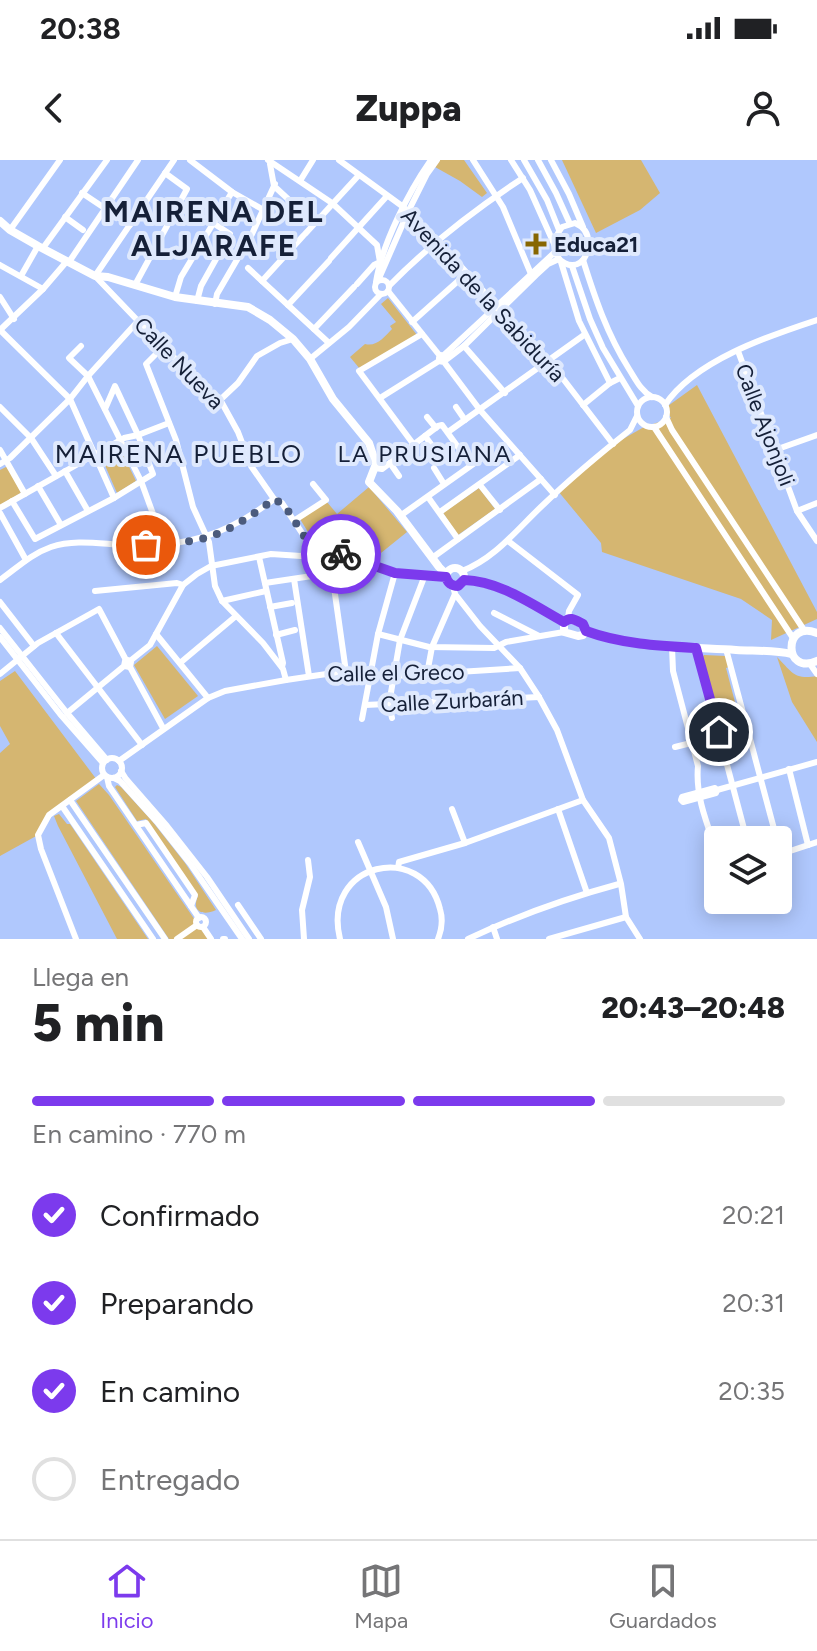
<!DOCTYPE html>
<html lang="es">
<head>
<meta charset="utf-8">
<style>
  :root { --surface:#fff; --page:#f2f2f2; --text:#202124; --muted:#757577; --line:#e0e0e0; --accent:#7c3aed }
  body { margin:0; font-family:Figtree,sans-serif; background:var(--page); color:var(--text); height:100vh; display:flex; flex-direction:column; font-size:30px; white-space:nowrap }
  * { box-sizing:border-box; margin:0 }
  p { font-size:26px; color:var(--muted) }
  .icon { flex:none; width:44px; height:44px; fill:none; stroke:currentColor; stroke-width:2; stroke-linecap:round; stroke-linejoin:round }
  .map { position:relative; height:779px; overflow:hidden }
  .side { display:flex; flex-direction:column; background:var(--surface); flex:1 }
  .side>* { flex:none }
  .controls { position:absolute; left:704px; top:666px; display:grid; gap:16px }
  .controls a { display:grid; place-items:center; width:88px; height:88px; border-radius:8px; background:var(--surface); box-shadow:0 4px 20px #0003; font-size:40px }
  .pin { position:absolute; display:grid; place-items:center; width:68px; height:68px; color:#fff; margin:-34px; border:4px solid #fff; border-radius:50%; box-shadow:0 2px 8px #0007 }
  .courier { position:absolute; display:grid; place-items:center; width:80px; height:80px; margin:-40px; border:6px solid #7c3aed; border-radius:50%; background:#fff; color:#222; box-shadow:0 2px 10px #0007 }
  .head em { font-style:normal; font-weight:800 }
  .head div { display:flex; flex-direction:column-reverse }
  .head { display:flex; align-items:center; justify-content:space-between; height:136px; padding:0 32px }
  h1 { font-size:52px; font-weight:800; line-height:60px }
  .bar { display:grid; grid-template-columns:repeat(4,1fr); gap:12px 8px; align-content:center; height:96px; padding:0 32px }
  .bar i { height:10px; border-radius:6px; background:var(--line) }
  .bar .on { background:var(--accent) }
  .bar p { grid-column:span 4 }
  ol { padding:0 32px; list-style:none }
  li { display:flex; align-items:center; gap:24px; height:88px }
  li p { margin-inline-start:auto }
  li .icon { padding:8px; border-radius:50%; background:var(--accent); color:#fff; stroke-width:4 }
  li:last-child { color:var(--muted) }
  li i { width:44px; height:44px; border:4px solid var(--line); border-radius:50% }
  .status { display:flex; justify-content:space-between; align-items:center; height:56px; padding:0 40px; background:var(--surface); direction:ltr }
  .status svg { height:22px; fill:currentColor }
  header { display:flex; justify-content:space-between; align-items:center; height:104px; padding:0 32px; background:var(--surface); font-size:36px; font-weight:800 }
  .menu { display:flex; justify-content:space-around; align-items:center; height:112px; border-top:2px solid var(--line); background:var(--surface); font-size:22px; color:var(--muted) }
  .menu a { display:grid; justify-items:center; gap:4px }
  .menu .on { color:var(--accent) }
  .map>svg:first-child { display:block }
  .green { fill:#d5b671 }
  .lines { fill:none; stroke-linecap:round; stroke-linejoin:round }
  .minor { stroke:#fff; stroke-width:6 }
  .major { stroke:#fff; stroke-width:8 }
  .done { stroke:#4b5b7d; stroke-width:8; stroke-dasharray:0 14.4 }
  .route { stroke:#7c3aed; stroke-width:10 }
  .poi-dot { fill:#876600; stroke:#dfe9fd; stroke-width:3 }
  .labels { text-anchor:middle; dominant-baseline:central; stroke-width:8; stroke-linejoin:round; paint-order:stroke }
  .poi-label { font-size:22px; font-weight:bold; fill:#152038; stroke:#dfe9fd; text-anchor:start }
  .street-label { font-size:22px; fill:#152038; stroke:#dfe9fd }
  .neighbourhood-label { font-size:24px; letter-spacing:2px; fill:#152038; stroke:#dfe9fd }
  .quarter-label { font-size:26px; letter-spacing:2px; fill:#152038; stroke:#dfe9fd }
  .district-label { font-size:30px; font-weight:bold; letter-spacing:2px; fill:#152038; stroke:#dfe9fd }
</style>
</head>
<body>
<div class="status"><b>20:38</b><svg viewBox="0 0 49 12"><path d="M0 12V9h3v3zM5 12V6h3v6zM10 12V3h3v9zM15 12V0h3v12zM26 1h20v11H26zM47 4h2v5h-2z"/></svg></div>
<header><svg class="icon" aria-label="back" viewBox="0 0 24 24"><path d="M15 5l-7 7 7 7"/></svg>Zuppa<svg class="icon" aria-label="person" viewBox="0 0 24 24"><circle cx="12" cy="8" r="4"/><path d="M4 21q1-7 8-7t8 7"/></svg></header>
<div class="map">
<svg width="817" height="779" viewBox="0 0 817 779">
  <rect width="100%" height="100%" fill="#b0c8fd"/>
  <g class="green">
    <path d="M440 0H464L487 33 482 37 460 21 435 7Z"/>
    <path d="M562 0H641L660 33 640 50 596 73Z"/>
    <path d="M388 138 417 175 360 209 350 197 365 184C377 187 384 177 392 169L390 166 396 162 381 144Z"/>
    <path d="M697 225 817 452V459L771 480 772 460 741 439 602 392 601 383 558 331 609 287 644 267 671 258 665 248Z"/>
    <path d="M118 284 136 321 117 333 100 294Z"/>
    <path d="M8 306 21 333 0 345V310Z"/>
    <path d="M369 327 407 372 371 401 318 380 308 372 300 359 327 342 337 354Z"/>
    <path d="M479 328 495 349 458 375 443 353Z"/>
    <path d="M157 486 198 536 165 559 134 505Z"/>
    <path d="M704 495 726 496 729 507 726 508 736 546 716 551 701 499Z"/>
    <path d="M777 497C792 512 794 520 817 516V582L792 542Z"/>
    <path d="M15 511 97 620 50 655 38 675 0 696V593L10 584 0 566V521Z"/>
    <path d="M99 624 109 635 208 779H169L76 641Z"/>
    <path d="M117 625 121 627 152 661 185 703 216 750C203 756 191 752 198 736L146 659 137 661 115 627Z"/>
    <path d="M59 654 67 664H70L148 779H117L58 666 54 656Z"/>
  </g>
  <g class="lines">
    <g class="minor">
      <path d="M174 0 95 116 163 187 222 243 238 272 251 306 274 339 282 343 306 379 315 386 395 413 446 417"/>
      <path d="M190 0 232 32 262 49"/>
      <path d="M268 0 332 43 377 85 380 102 374 105 357 124"/>
      <path d="M339 0 402 46 437 80 564 220 613 284"/>
      <path d="M473 0 503 47 531 114"/>
      <path d="M511 0 530 30 555 86"/>
      <path d="M524 0 547 40 559 70"/>
      <path d="M538 0 556 33 570 64"/>
      <path d="M551 0 569 34 583 67"/>
      <path d="M300 21 313 0"/>
      <path d="M275 24 274 26 314 63"/>
      <path d="M82 33 130 65"/>
      <path d="M65 57 83 70"/>
      <path d="M575 63C584 67 589 73 588 84 587 123 536 102 562 67Z"/>
      <path d="M10 70 60 0"/>
      <path d="M305 74 359 15"/>
      <path d="M43 88 107 0"/>
      <path d="M331 98 387 36"/>
      <path d="M583 100C595 138 607 174 629 209 636 220 641 231 652 237"/>
      <path d="M69 102 138 0"/>
      <path d="M561 102 579 161 610 223 620 218"/>
      <path d="M0 105 43 129"/>
      <path d="M572 106 590 159 603 188 638 246"/>
      <path d="M248 108 329 183"/>
      <path d="M21 116 38 86"/>
      <path d="M380 116 408 52 427 14 437 0"/>
      <circle cx="382" cy="127" r="7"/>
      <path d="M262 121 303 76"/>
      <path d="M376 122C382 84 409 31 431 0"/>
      <path d="M135 125 187 29 165 13"/>
      <path d="M389 126C430 84 474 50 523 18"/>
      <path d="M388 131 440 196"/>
      <path d="M0 137 14 159"/>
      <path d="M175 137 181 117 232 32"/>
      <path d="M197 141 201 126 230 74 213 63"/>
      <path d="M215 144 217 134 252 74 274 26 270 4"/>
      <path d="M288 145 329 101"/>
      <path d="M412 162 467 113"/>
      <path d="M314 169 354 127"/>
      <path d="M0 170 70 239 114 338"/>
      <path d="M0 170 43 129 67 101"/>
      <path d="M81 186 69 198 88 216 141 321 160 373 162 384"/>
      <path d="M464 186 505 233"/>
      <path d="M163 187 146 204 176 280 193 347 209 382 215 426 222 441 263 483 283 509 286 520 340 512 394 516 520 508"/>
      <path d="M738 191 797 351 817 381"/>
      <path d="M444 195 555 92"/>
      <path d="M310 199 349 167 381 134"/>
      <path d="M447 199 464 186 536 115 548 104 559 99"/>
      <path d="M444 202 446 197 441 195 439 198V201L444 202 480 250 555 335"/>
      <circle cx="652" cy="252" r="15"/>
      <path d="M380 238 439 201"/>
      <path d="M219 241 238 223 257 196 280 183 293 179"/>
      <path d="M583 245 610 223"/>
      <path d="M665 245C694 201 768 176 817 160"/>
      <path d="M0 247 31 278 56 316"/>
      <path d="M456 247 465 260"/>
      <path d="M427 257 436 268"/>
      <path d="M666 257 672 270 804 470"/>
      <path d="M654 267 793 478"/>
      <path d="M448 272 584 175"/>
      <path d="M425 276 436 291"/>
      <path d="M414 285 359 211 422 174"/>
      <path d="M0 290 25 334"/>
      <path d="M775 290 817 275"/>
      <path d="M390 303 399 316"/>
      <path d="M0 304 10 298 70 239 88 216 138 161"/>
      <path d="M375 308 382 309 438 266 442 265 471 305"/>
      <path d="M434 308 444 324"/>
      <path d="M65 311 88 351"/>
      <path d="M480 325 500 350"/>
      <path d="M38 326 61 365"/>
      <path d="M428 337 458 379"/>
      <path d="M12 341 35 379 114 338 153 314 138 275 115 226 105 249"/>
      <path d="M0 348 124 278 138 275 169 263"/>
      <path d="M797 351 817 343"/>
      <path d="M440 352 520 295"/>
      <path d="M0 353 26 400"/>
      <path d="M400 356 486 295"/>
      <path d="M295 360 326 340 313 324"/>
      <path d="M508 381 578 435 569 451 568 458"/>
      <path d="M315 386 316 416"/>
      <path d="M259 397 283 503 282 507"/>
      <path d="M432 398 541 319"/>
      <path d="M462 411C496 398 518 368 544 344 571 318 601 293 630 270L637 256"/>
      <path d="M294 419 309 516"/>
      <path d="M0 420C17 408 31 394 51 387 75 379 100 384 125 385 185 388 227 375 274 339"/>
      <path d="M265 423 332 413 346 512"/>
      <path d="M95 431 177 423 183 425"/>
      <path d="M455 434 480 466 520 508 539 537 557 570 583 640 609 678 621 724 626 757 640 779"/>
      <path d="M222 441 266 431"/>
      <path d="M0 442 34 486"/>
      <path d="M270 447 292 443"/>
      <path d="M494 453 539 476"/>
      <path d="M0 468 67 553 107 600"/>
      <path d="M56 473 142 585"/>
      <path d="M156 474 208 538"/>
      <path d="M378 474 429 487 494 488 506 482 564 472"/>
      <path d="M276 475 295 470"/>
      <path d="M0 477 60 554 103 603"/>
      <path d="M672 487 673 511 698 606C695 637 708 666 718 695"/>
      <path d="M696 488 747 680"/>
      <path d="M726 489 777 680"/>
      <path d="M130 501 150 485 183 425 197 414 211 406 271 394 301 396 310 392 315 386"/>
      <path d="M180 503 236 456"/>
      <path d="M810 504 817 514"/>
      <path d="M130 507 163 568"/>
      <path d="M0 514 38 483 99 449 126 500"/>
      <path d="M427 514 432 487 455 434 453 426"/>
      <path d="M365 545 539 537"/>
      <path d="M67 553 124 506 125 501 128 500 131 502 130 507 124 506"/>
      <path d="M714 555 741 547"/>
      <path d="M392 558 389 544 400 480 425 415"/>
      <path d="M362 559 378 474 395 413"/>
      <path d="M675 587 691 583"/>
      <circle cx="112" cy="608" r="10"/>
      <path d="M119 601 208 538 225 531 286 520"/>
      <path d="M789 609 808 685"/>
      <path d="M121 611 126 619 167 666 207 717 249 779"/>
      <path d="M107 617 109 626 199 758"/>
      <path d="M114 618 120 621 157 662 191 705 242 779"/>
      <path d="M715 628 717 630 716 633 683 642 681 640 682 637Z"/>
      <path d="M717 630 817 602"/>
      <path d="M70 640 165 779"/>
      <path d="M62 646 153 779"/>
      <path d="M452 649 465 683"/>
      <path d="M558 649 587 733"/>
      <path d="M136 665 146 663 195 735 191 746"/>
      <path d="M358 682 386 747 393 779"/>
      <path d="M778 682 781 694 817 682"/>
      <path d="M398 708 399 702 465 683 583 640"/>
      <path d="M238 745 261 779"/>
      <circle cx="201" cy="762" r="5"/>
      <path d="M203 767 211 779"/>
      <path d="M493 767 497 779"/>
      <path d="M76 779 41 689 38 675 49 655 104 615"/>
      <path d="M177 779 197 765"/>
      <path d="M223 779H225"/>
      <path d="M304 779 302 750 310 717 308 700"/>
      <path d="M340 779C321 702 423 680 440 749 443 759 442 769 438 779"/>
      <path d="M468 779C517 756 567 738 619 724"/>
      <path d="M549 779 626 757"/>
    </g>
    <g class="major">
      <path d="M0 61 10 70 38 86 95 116 108 117 175 137 248 147 270 160 293 179 310 199 333 239 369 283 376 304 369 322 397 351 439 407 446 414"/>
      <circle cx="455" cy="417" r="9"/>
      <path d="M464 420C500 422 533 445 564 462"/>
      <path d="M568 458 583 464 586 471 583 475 578 476 564 472V462Z"/>
      <path d="M586 471C633 488 686 487 736 490 755 491 774 490 792 494"/>
      <path d="M817 473C783 459 783 516 817 501"/>
    </g>
  </g>
  <g class="lines">
    <path class="done" d="M146 385C161 384 176 383 190 381 222 377 250 357 274 339 293 348 296 371 311 383 319 389 331 391 341 394"/>
    <path class="route" d="M341 394 395 413 446 417C448 424 452 426 458 426L464 420C500 421 533 445 564 462 571 456 575 460 583 464L586 471C621 484 660 486 696 488L719 572"/>
  </g>
  <path class="poi-dot" d="M532 72h8v8h8v8h-8v8h-8v-8h-8v-8h8z"/>
  <g class="labels">
    <g class="poi-label">
      <text x="554" y="84">Educa21</text>
    </g>
    <g class="street-label">
      <text transform="translate(483 135) rotate(47)">Avenida de la Sabiduría</text>
      <text transform="translate(179 203) rotate(46)">Calle Nueva</text>
      <text transform="translate(765 265) rotate(69)">Calle Ajonjoli</text>
      <text transform="translate(396 513) rotate(-1)">Calle el Greco</text>
      <text transform="translate(452 541) rotate(-3)">Calle Zurbarán</text>
    </g>
    <g class="neighbourhood-label">
      <text x="425" y="293">LA PRUSIANA</text>
    </g>
    <g class="quarter-label">
      <text x="179" y="294">MAIRENA PUEBLO</text>
    </g>
    <g class="district-label">
      <text x="214" y="51">MAIRENA DEL<tspan x="214" dy="34">ALJARAFE</tspan></text>
    </g>
  </g>
</svg>
<div class="controls">
<a><svg class="icon" aria-label="layers" viewBox="0 0 24 24"><path d="M12 4l9 5-9 5-9-5zM3 14l9 5 9-5"/></svg></a>
</div>
<div class="pin" style="left:146px;top:385px;background:#ea580c"><svg class="icon" aria-label="bag" viewBox="0 0 24 24"><path d="M5 8h14l-1 12H6zM9 8a3 3 0 0 1 6 0"/></svg></div>
<div class="pin" style="left:719px;top:572px;background:#1f2937"><svg class="icon" aria-label="home" viewBox="0 0 24 24"><path d="M3 11l9-7 9 7M6 9v11h12V9"/></svg></div>
<div class="courier" style="left:341px;top:394px"><svg class="icon" aria-label="bike" viewBox="0 0 24 24"><circle cx="6" cy="16" r="4"/><circle cx="18" cy="16" r="4"/><path d="M6 16l4-8h5l3 8M10 8l3 8H6M13 5h3"/></svg></div>
</div>
<section class="side">
<div class="head"><div><h1>5 min</h1><p>Llega en</p></div><em>20:43–20:48</em></div>
<div class="bar"><i class="on"></i><i class="on"></i><i class="on"></i><i></i><p>En camino · 770 m</p></div>
<ol>
<li><svg class="icon" aria-label="check" viewBox="0 0 24 24"><path d="M5 12l5 5 9-10"/></svg>Confirmado<p>20:21</p></li>
<li><svg class="icon" aria-label="check" viewBox="0 0 24 24"><path d="M5 12l5 5 9-10"/></svg>Preparando<p>20:31</p></li>
<li><svg class="icon" aria-label="check" viewBox="0 0 24 24"><path d="M5 12l5 5 9-10"/></svg>En camino<p>20:35</p></li>
<li><i></i>Entregado</li>
</ol>
</section>
<nav class="menu">
<a class="on"><svg class="icon" aria-label="home" viewBox="0 0 24 24"><path d="M3 11l9-7 9 7M6 9v11h12V9"/></svg>Inicio</a>
<a><svg class="icon" aria-label="map" viewBox="0 0 24 24"><path d="M3 6l6-2 6 2 6-2v14l-6 2-6-2-6 2zM9 4v14M15 6v14"/></svg>Mapa</a>
<a><svg class="icon" aria-label="saved" viewBox="0 0 24 24"><path d="M7 4h10v16l-5-4-5 4z"/></svg>Guardados</a>
</nav>
</body>
</html>
